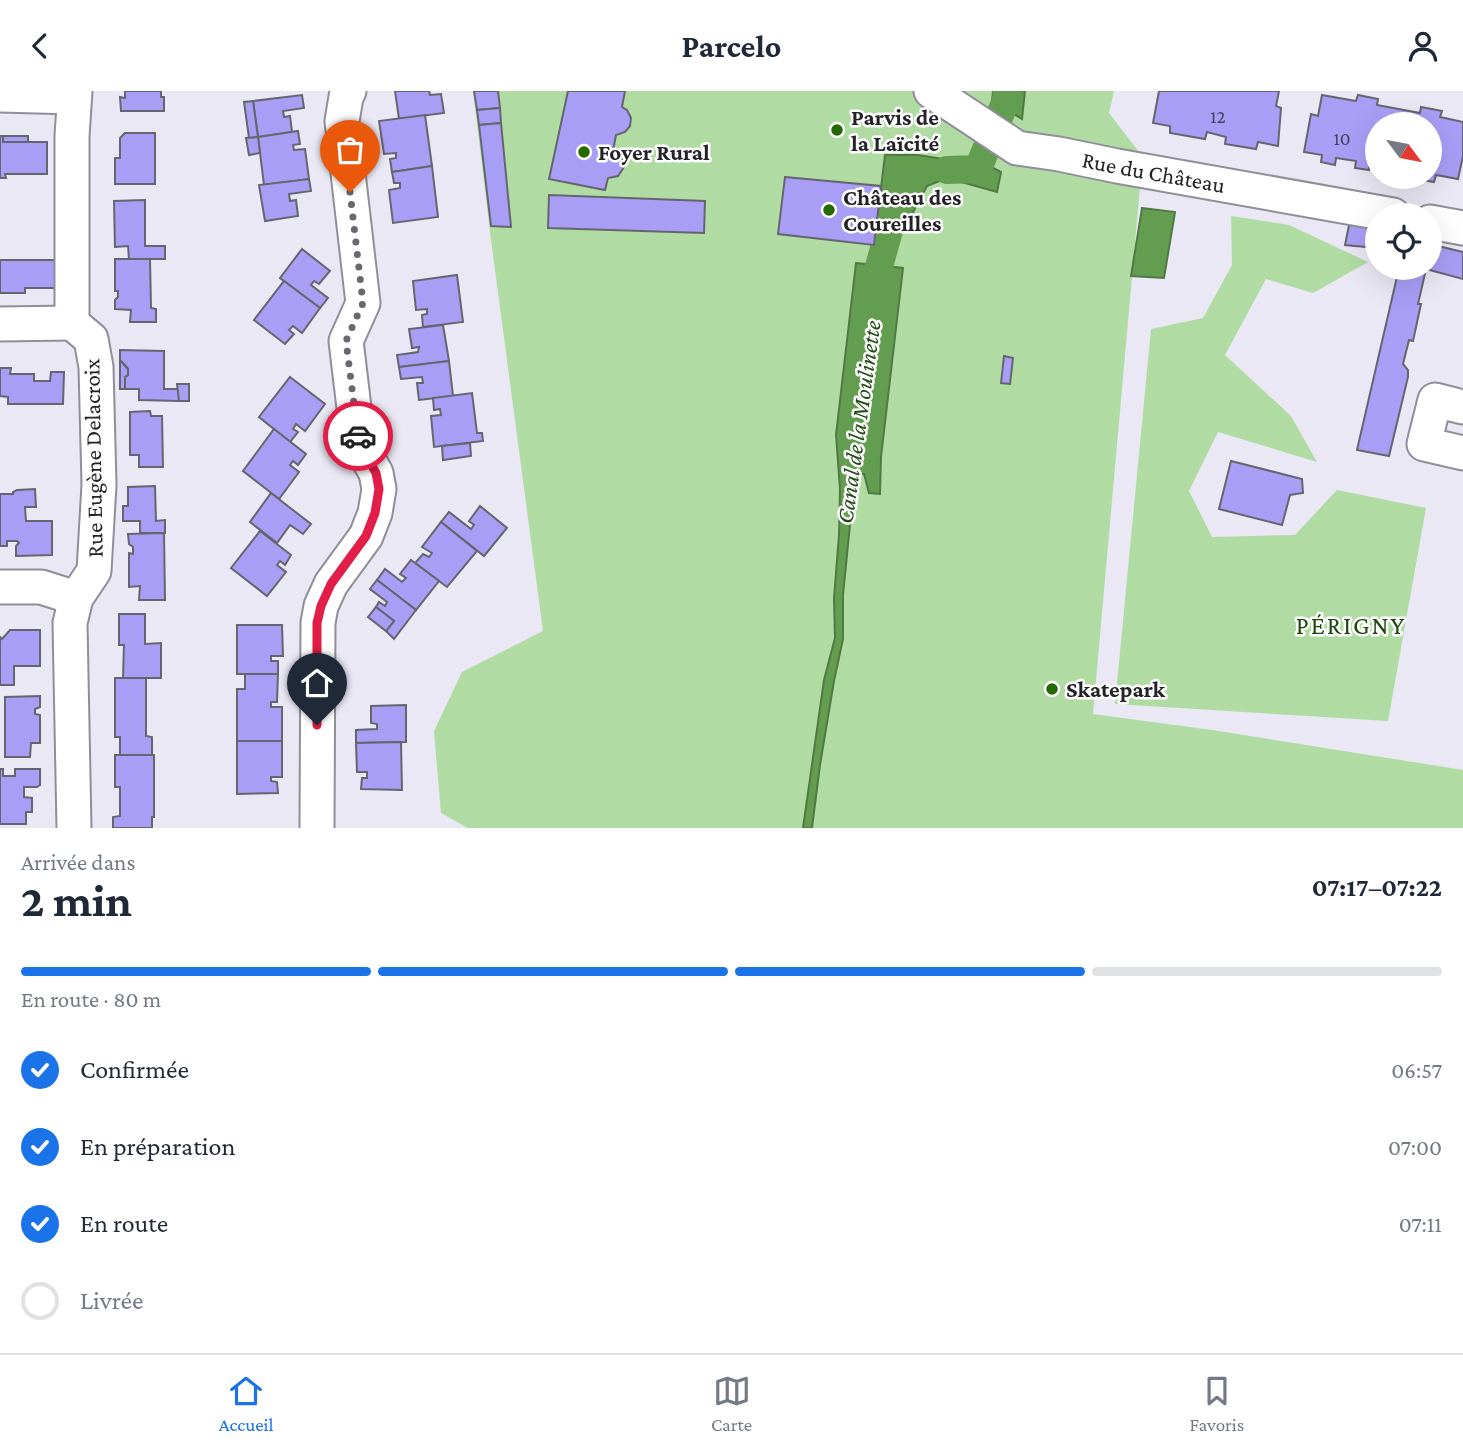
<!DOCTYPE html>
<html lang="fr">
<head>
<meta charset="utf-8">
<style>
  :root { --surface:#fff; --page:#f6f6f7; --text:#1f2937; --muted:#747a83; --line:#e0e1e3; --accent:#1a73e8 }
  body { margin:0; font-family:"Crimson Pro",serif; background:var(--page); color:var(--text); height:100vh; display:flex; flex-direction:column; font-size:26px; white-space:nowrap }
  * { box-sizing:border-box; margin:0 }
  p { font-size:23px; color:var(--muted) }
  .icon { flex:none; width:38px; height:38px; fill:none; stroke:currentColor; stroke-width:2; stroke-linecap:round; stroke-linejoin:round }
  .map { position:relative; height:737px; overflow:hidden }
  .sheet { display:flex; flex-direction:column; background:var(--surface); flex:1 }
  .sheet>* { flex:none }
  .needle { width:46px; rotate:122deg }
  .controls { position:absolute; left:1365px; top:21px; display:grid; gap:14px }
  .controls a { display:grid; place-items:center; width:77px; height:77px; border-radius:50%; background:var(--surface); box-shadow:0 7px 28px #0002; font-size:35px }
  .pin { position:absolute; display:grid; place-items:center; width:60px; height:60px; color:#fff; margin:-72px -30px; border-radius:50% 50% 50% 0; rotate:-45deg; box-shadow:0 0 7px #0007 }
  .pin .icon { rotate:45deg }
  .courier { position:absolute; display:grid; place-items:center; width:70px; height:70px; margin:-35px; border:5px solid #e11d48; border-radius:50%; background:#fff; color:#222; box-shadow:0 2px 9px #0007 }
  .overview em { font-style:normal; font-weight:700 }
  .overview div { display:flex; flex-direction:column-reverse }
  .overview { display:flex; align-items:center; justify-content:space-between; height:119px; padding:0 21px }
  h1 { font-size:46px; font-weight:700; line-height:52px }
  .bar { display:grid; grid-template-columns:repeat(4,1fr); gap:10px 7px; align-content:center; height:84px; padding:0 21px }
  .bar i { height:9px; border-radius:5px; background:var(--line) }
  .bar .on { background:var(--accent) }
  .bar p { grid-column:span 4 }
  ol { padding:0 21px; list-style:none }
  li { display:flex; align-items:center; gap:21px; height:77px }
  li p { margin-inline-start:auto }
  li .icon { padding:7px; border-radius:50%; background:var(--accent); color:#fff; stroke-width:4 }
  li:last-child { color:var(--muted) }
  li i { width:38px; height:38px; border:4px solid var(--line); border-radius:50% }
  header { display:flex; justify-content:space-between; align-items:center; height:91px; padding:0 21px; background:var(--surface); font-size:32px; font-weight:700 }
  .tabs { display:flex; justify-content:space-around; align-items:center; height:98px; border-top:2px solid var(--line); background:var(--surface); font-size:19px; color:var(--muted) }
  .tabs a { display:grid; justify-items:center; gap:4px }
  .tabs .on { color:var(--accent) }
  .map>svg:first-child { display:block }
  .green { fill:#b0dca3 }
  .water { fill:#639e50; stroke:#507944; stroke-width:2 }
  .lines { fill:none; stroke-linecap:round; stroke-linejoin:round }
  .canal { stroke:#639e50; stroke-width:28 }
  .building { fill:#a99ef6; stroke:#66656f; stroke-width:2 }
  .minor-casing { stroke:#8f8e99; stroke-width:37 }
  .minor { stroke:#fff; stroke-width:33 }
  .done { stroke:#68686f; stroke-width:7; stroke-dasharray:0 12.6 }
  .route { stroke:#e11d48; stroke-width:9 }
  .poi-dot { fill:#256900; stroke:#fff; stroke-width:2.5 }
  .labels { text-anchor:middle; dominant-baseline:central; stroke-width:5; stroke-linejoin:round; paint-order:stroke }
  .number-label { font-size:19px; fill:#44425b }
  .poi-label { font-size:23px; font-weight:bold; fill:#232327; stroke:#fff; text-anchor:start }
  .street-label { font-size:23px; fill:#232327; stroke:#fff }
  .water-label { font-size:24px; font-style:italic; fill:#234b15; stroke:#fff }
  .quarter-label { font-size:26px; letter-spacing:2px; fill:#1d470b; stroke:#fff }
</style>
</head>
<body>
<header><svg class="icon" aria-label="back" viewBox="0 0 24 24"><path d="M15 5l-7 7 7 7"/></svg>Parcelo<svg class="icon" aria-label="person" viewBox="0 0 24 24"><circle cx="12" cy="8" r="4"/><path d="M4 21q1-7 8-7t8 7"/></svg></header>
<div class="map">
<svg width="1463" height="737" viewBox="0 0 1463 737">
  <rect width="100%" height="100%" fill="#e9e8f4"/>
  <g class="green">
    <path d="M473 0H1114L1109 22 1139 61 1140 96 1093 623 1212 639 1463 679V737H468L441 722 434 640 462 581 543 540 491 149Z"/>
    <path d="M1231 125 1289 134 1368 171 1313 202 1266 188 1225 264 1291 325 1317 371 1218 341 1189 400 1212 446 1295 444 1337 399 1426 417 1388 630 1115 613 1151 238 1203 227 1232 174Z"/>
  </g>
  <g class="water">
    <path d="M993 0H1025L1022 28 992 10Z"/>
    <path d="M885 64H918L968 72 971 65 1001 81 997 101 947 87 927 95 895 155 874 154Z"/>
    <path d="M1142 117 1175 121 1164 187 1131 185Z"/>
    <path d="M856 172 903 177 881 366 880 403 869 402 864 383H855L843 504V548L834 590 820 674 812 737H803L824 589 835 547 834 507 839 444 840 398 836 344Z"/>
  </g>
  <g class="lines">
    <g class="canal">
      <path d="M947 79 978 78 1006 9 1007 0"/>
      <path d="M871 211 875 190 895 118"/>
    </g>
  </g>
  <g class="building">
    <path d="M125 0H161V6H164V20H121L120 6 125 7Z"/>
    <path d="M395 0H429L430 4 441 3 444 22 399 28Z"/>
    <path d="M474 0H498L500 17 477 19Z"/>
    <path d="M568 0H625L622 16 627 19 631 27 630 35 625 41 616 44 613 60 620 63 624 72V76L618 85 608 87 605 99 549 88Z"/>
    <path d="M1159 0H1279L1276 15 1281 17 1278 55 1258 51 1256 58 1225 53 1226 46 1207 41 1205 48 1170 42V35L1153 32Z"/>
    <path d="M302 4 304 17 283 20 284 26 290 25 292 41 258 46 253 10Z"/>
    <path d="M1322 4 1356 10 1358 4 1378 8 1377 14 1420 22 1421 16 1442 20 1440 26 1463 31V65L1458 88 1436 84 1434 91 1406 86H1430V33H1377V74L1369 73V79L1355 77 1356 70 1336 67 1335 74 1321 71 1322 64 1304 61 1311 23 1318 25Z"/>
    <path d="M253 10 258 46 249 47 244 11Z"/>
    <path d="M500 17 501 32 479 34 477 19Z"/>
    <path d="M425 24 432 75 392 81 390 68 396 67V62L384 63 379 30Z"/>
    <path d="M501 32 511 136 491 135 479 34Z"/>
    <path d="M298 40 300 53 293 54 294 59 305 58 309 88 264 94 258 46Z"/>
    <path d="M125 42H155V93H115V67H120V47Z"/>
    <path d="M0 45H3V51H47V83H5L6 87H0Z"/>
    <rect x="3" y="45" width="25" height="6"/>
    <path d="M258 46 260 62 249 64 246 47Z"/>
    <path d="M432 75 438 126 393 132 389 99 400 97V92H394L392 81Z"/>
    <path d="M785 86 881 95 874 154 778 143Z"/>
    <path d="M309 88 311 100 289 103 290 110 296 109 298 125 265 130 259 94Z"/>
    <path d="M549 104 705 110 704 142 548 137Z"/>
    <path d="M145 109V155H165V168H129L128 155 115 156 114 110Z"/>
    <path d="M1349 134 1377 138 1376 157 1345 154Z"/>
    <path d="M1430 153 1463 161V188L1426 178 1418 213H1421L1413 250 1409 249 1403 273 1408 279V286L1389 365 1357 359 1399 177H1430Z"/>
    <path d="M302 158 330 180 319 193 314 190 311 194 328 207 320 217 280 187Z"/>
    <path d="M115 168H150L151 217 156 218V231H130L131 219 115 218V209L118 206V200H115Z"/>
    <path d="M0 169H59V197H25V202H0Z"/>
    <path d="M457 184 463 231 423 236 422 224 427 223V218L416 219 413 190Z"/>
    <path d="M284 190 320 217 302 242 293 235 289 239 294 243 285 253 254 229Z"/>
    <path d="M443 234 449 270 399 276 397 264 418 261 419 256 412 257 409 238Z"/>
    <path d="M120 259 164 260V298H179V310L139 309V298H125V286L128 284V278L120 269Z"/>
    <path d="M1004 265 1013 267 1010 293 1001 292Z"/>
    <path d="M120 269 128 278V284L125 286V298H120Z"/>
    <path d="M449 270 453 305 419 309 417 292H423L422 286 401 288 399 276Z"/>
    <path d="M0 277H11L10 283H34V290H50L51 281H64L63 313H8V306L0 305Z"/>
    <path d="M290 286 325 313 305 340 296 333 293 338 298 341 290 351 259 326Z"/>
    <path d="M177 293H189V310H179Z"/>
    <path d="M472 302 477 342H482L483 350 434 356 431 325 441 324 440 318 434 319 433 307Z"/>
    <path d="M150 320 151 325H162L163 376H139V364H130V321Z"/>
    <path d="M274 338 306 363 298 374 293 370 290 374 299 381 279 408 243 380Z"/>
    <path d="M470 352 471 365 443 369 442 355Z"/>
    <path d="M1231 370 1302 388 1303 402 1290 404 1282 434 1219 418Z"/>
    <path d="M155 395 156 430 165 429V442H140V430H123V415H128V396Z"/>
    <path d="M35 398 36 416H25L26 430H52V464L16 465V455L19 452 17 450H7V455H0V403H13V401L17 399Z"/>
    <path d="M271 402 311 433 303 443 290 434 277 452 250 431Z"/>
    <path d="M480 415 507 437 484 465 441 431 449 421 471 438 474 434 469 430Z"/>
    <path d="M441 431 477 460 447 496 415 472 423 463 429 466 432 462 422 456Z"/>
    <path d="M260 440 291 464 285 474 280 470 277 474 286 481 267 505 231 477Z"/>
    <path d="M164 442 165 509H139L140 495 129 496V462L133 463V456L129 453 128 443Z"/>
    <path d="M411 469 439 490 416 519 377 489 385 478 402 491 406 487 400 483Z"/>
    <path d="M377 489 416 519 394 548 386 540 394 530 376 516 379 511 385 515 387 511 370 498Z"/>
    <path d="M376 516 394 530 386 540 368 526Z"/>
    <path d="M119 523H145V553L161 552V587H123L124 554H119Z"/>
    <path d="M237 534H282L283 565H271V570H278V583H237Z"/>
    <path d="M10 539H40V575H14V594H0V546L2 548Z"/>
    <path d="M245 583H278L277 611H271V616H282V650H237V598H245Z"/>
    <path d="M115 587H146V645L152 646V664H120V646H115Z"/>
    <path d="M40 605V616L35 618V623L40 624V652H31L30 666H5V606Z"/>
    <path d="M406 614V651L356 652V639L377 638V633L371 632V615Z"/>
    <path d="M237 650H282V686H271V690L277 691 278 702 237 703Z"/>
    <path d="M401 651 402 699 361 698 362 687H367V681H357L356 652Z"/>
    <path d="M115 664H154V726H152V737H113V726L120 725V696H115Z"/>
    <path d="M0 678H3V685H15V678H40V694L37 696H24V706L32 707V721H26V733H0Z"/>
  </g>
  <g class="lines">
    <defs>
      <g id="minor">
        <path id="s1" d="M931 0 1017 57 1059 63 1117 75 1393 124"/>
        <path d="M0 4 74 6"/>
        <path d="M1430 131 1463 137"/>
        <path d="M0 233 72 232"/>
        <path d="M1463 316 1435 309 1424 353 1463 362"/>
        <path d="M0 496H41L76 507"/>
        <path d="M74 737 70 532 76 507 94 480 99 394 96 276 91 248 72 232V45L75 0"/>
        <path d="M317 737 318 532 321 515 331 493 366 445 375 422 379 398 376 382 358 350 346 250 363 212 342 30 346 6 349 0"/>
      </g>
    </defs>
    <use href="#minor" class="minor-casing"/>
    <use href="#minor" class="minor"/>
  </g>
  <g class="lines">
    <path class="done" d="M350 101 363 212 346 250 358 345"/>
    <path class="route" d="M317 634V532L321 515 331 493 366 445 375 422 379 398 376 382 358 350V345"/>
  </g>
  <g class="poi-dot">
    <circle cx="837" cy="39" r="7"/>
    <circle cx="584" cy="61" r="7"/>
    <circle cx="829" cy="119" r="7"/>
    <circle cx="1052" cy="598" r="7"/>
  </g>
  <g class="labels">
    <g class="number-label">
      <text x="1218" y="25">12</text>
      <text x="1342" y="47">10</text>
    </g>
    <g class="poi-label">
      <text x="851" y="26">Parvis de<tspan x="851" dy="26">la Laïcité</tspan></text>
      <text x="598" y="61">Foyer Rural</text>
      <text x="843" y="106">Château des<tspan x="843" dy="26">Coureilles</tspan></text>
      <text x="1066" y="598">Skatepark</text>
    </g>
    <g class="street-label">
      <text stroke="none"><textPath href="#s1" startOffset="242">Rue du Château</textPath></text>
      <text transform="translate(93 367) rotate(-91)">Rue Eugène Delacroix</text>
    </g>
    <g class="water-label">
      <text transform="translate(858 331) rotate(-82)">Canal de la Moulinette</text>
    </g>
    <g class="quarter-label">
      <text x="1351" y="534">PÉRIGNY</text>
    </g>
  </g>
</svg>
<div class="controls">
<a><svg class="needle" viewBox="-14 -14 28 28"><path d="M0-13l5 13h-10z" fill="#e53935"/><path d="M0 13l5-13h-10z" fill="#747a83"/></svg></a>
<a><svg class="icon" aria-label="locate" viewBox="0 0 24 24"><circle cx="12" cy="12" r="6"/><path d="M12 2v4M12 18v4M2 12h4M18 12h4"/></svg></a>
</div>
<div class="pin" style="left:350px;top:101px;background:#ea580c"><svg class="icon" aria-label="bag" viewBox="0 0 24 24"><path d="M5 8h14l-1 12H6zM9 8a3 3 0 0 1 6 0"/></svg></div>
<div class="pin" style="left:317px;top:634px;background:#1f2937"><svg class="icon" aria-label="home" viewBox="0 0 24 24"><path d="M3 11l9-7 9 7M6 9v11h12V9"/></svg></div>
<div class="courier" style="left:358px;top:345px"><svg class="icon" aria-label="car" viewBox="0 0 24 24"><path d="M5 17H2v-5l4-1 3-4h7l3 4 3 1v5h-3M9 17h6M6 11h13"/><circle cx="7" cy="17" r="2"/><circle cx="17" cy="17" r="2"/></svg></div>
</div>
<section class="sheet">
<div class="overview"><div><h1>2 min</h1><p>Arrivée dans</p></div><em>07:17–07:22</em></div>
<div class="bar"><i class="on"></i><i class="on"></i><i class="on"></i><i></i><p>En route · 80 m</p></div>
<ol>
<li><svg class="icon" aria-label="check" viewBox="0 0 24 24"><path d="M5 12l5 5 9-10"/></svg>Confirmée<p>06:57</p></li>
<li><svg class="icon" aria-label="check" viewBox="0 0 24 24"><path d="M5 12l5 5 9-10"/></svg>En préparation<p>07:00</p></li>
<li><svg class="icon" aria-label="check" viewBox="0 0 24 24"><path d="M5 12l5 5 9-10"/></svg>En route<p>07:11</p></li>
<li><i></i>Livrée</li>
</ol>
</section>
<nav class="tabs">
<a class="on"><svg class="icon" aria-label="home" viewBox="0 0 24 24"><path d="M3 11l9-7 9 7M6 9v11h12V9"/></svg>Accueil</a>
<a><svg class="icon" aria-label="map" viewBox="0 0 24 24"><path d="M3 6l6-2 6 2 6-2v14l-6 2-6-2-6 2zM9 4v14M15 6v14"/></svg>Carte</a>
<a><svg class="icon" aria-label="saved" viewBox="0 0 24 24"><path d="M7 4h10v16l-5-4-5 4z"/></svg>Favoris</a>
</nav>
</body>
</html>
